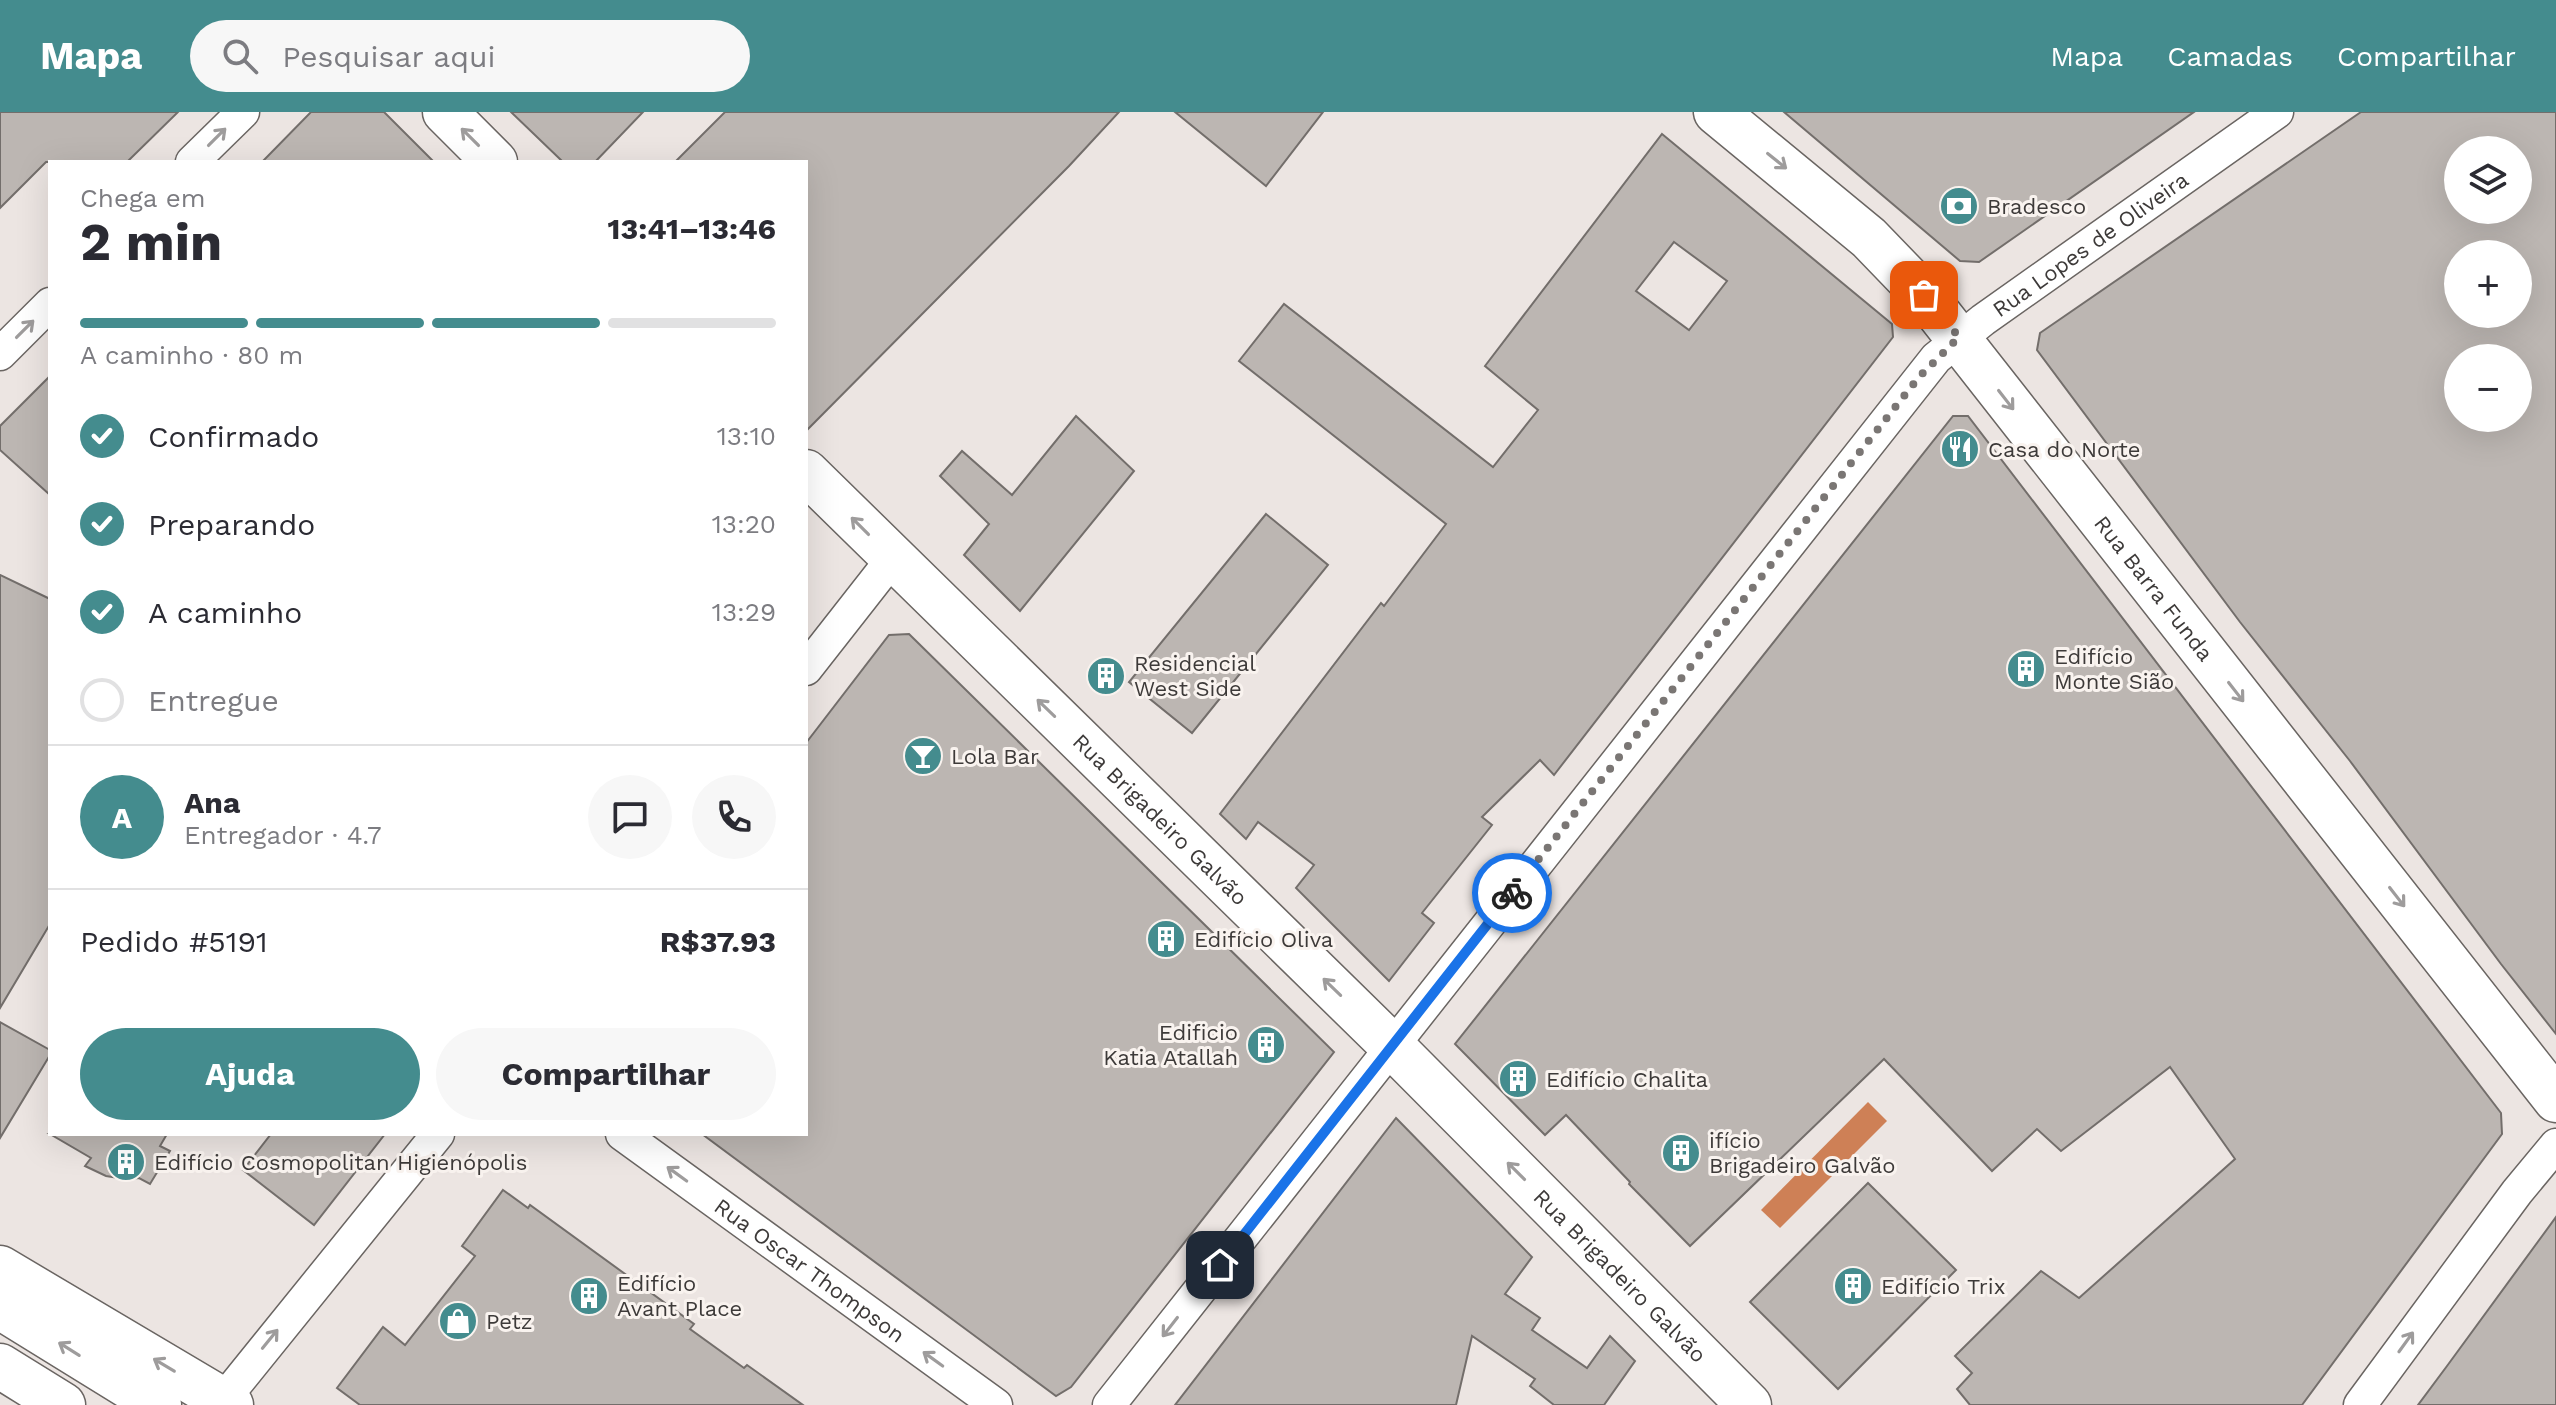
<!DOCTYPE html>
<html lang="pt">
<head>
<meta charset="utf-8">
<style>
  :root { --surface:#fff; --page:#f7f7f7; --text:#2b2b33; --muted:#7c7c81; --line:#e1e1e2; --accent:#448c8e }
  body { margin:0; font-family:"Work Sans",sans-serif; background:var(--page); color:var(--text); height:100vh; display:flex; flex-direction:column; font-size:30px; white-space:nowrap }
  * { box-sizing:border-box; margin:0 }
  p { font-size:26px; color:var(--muted) }
  .icon { flex:none; width:44px; height:44px; fill:none; stroke:currentColor; stroke-width:2; stroke-linecap:round; stroke-linejoin:round }
  .map { position:relative; flex:1; overflow:hidden }
  .side { position:absolute; left:48px; top:48px; width:760px; height:976px; display:flex; flex-direction:column; background:var(--surface); border-radius:0px; box-shadow:0 8px 32px #0002 }
  .side>* { flex:none }
  .buttons { position:absolute; left:2444px; top:24px; display:grid; gap:16px }
  .buttons a { display:grid; place-items:center; width:88px; height:88px; border-radius:50%; background:var(--surface); box-shadow:0 8px 32px #0002; font-size:40px }
  .pin { position:absolute; display:grid; place-items:center; width:68px; height:68px; color:#fff; margin:-34px; border-radius:16px; box-shadow:0 4px 12px #0006 }
  .courier { position:absolute; display:grid; place-items:center; width:80px; height:80px; margin:-40px; border:6px solid #1a73e8; border-radius:50%; background:#fff; color:#222; box-shadow:0 2px 10px #0007 }
  .headline em { font-style:normal; font-weight:700 }
  .headline div { display:flex; flex-direction:column-reverse }
  .headline { display:flex; align-items:center; justify-content:space-between; height:136px; padding:0 32px }
  h1 { font-size:52px; font-weight:700; line-height:60px }
  .bar { display:grid; grid-template-columns:repeat(4,1fr); gap:12px 8px; align-content:center; height:96px; padding:0 32px }
  .bar i { height:10px; border-radius:6px; background:var(--line) }
  .bar .current { background:var(--accent) }
  .bar p { grid-column:span 4 }
  .line { display:flex; align-items:center; gap:20px; padding:0 32px; border-top:2px solid var(--line) }
  .line div { flex:1 }
  .round { display:grid; place-items:center; flex:none; width:84px; height:84px; border-radius:42px; background:var(--page) }
  ol { padding:0 32px; list-style:none }
  li { display:flex; align-items:center; gap:24px; height:88px }
  li p { margin-inline-start:auto }
  li .icon { padding:8px; border-radius:50%; background:var(--accent); color:#fff; stroke-width:4 }
  li:last-child { color:var(--muted) }
  li i { width:44px; height:44px; border:4px solid var(--line); border-radius:50% }
  .action { display:flex; gap:16px; margin-top:auto; padding:16px 32px }
  .action a { flex:1; height:92px; border-radius:48px; background:var(--accent); color:#fff; font-size:32px; font-weight:700; line-height:92px; text-align:center }
  .action a+a { background:var(--page); color:var(--text) }
  header { display:flex; align-items:center; gap:48px; box-sizing:border-box; height:112px; padding:0 40px; background:var(--accent); color:#fff }
  header strong { font-size:38px }
  nav { display:flex; gap:44px; margin-inline-start:auto; font-size:28px }
  .search { width:560px; height:72px; background:var(--page); display:flex; align-items:center; gap:20px; box-sizing:border-box; padding:0 28px; border-radius:44px; color:var(--muted); font-size:30px }
  .map>svg:first-child { display:block }
  .water { fill:#ce8056 }
  .building { fill:#bcb6b2; stroke:#736e6b; stroke-width:2; fill-rule:evenodd }
  .lines { fill:none; stroke-linecap:round; stroke-linejoin:round }
  .street-casing { stroke:#6a6562; stroke-width:35 }
  .secondary-casing { stroke:#6a6562; stroke-width:47 }
  .primary-casing { stroke:#6a6562; stroke-width:47 }
  .highway-casing { stroke:#6a6562; stroke-width:47 }
  .street { stroke:#fff; stroke-width:32 }
  .secondary { stroke:#fff; stroke-width:44 }
  .primary { stroke:#fff; stroke-width:44 }
  .highway { stroke:#fff; stroke-width:44 }
  .oneway { stroke:#9e9c9c }
  .done { stroke:#7a7674; stroke-width:8; stroke-dasharray:0 14.4 }
  .route { stroke:#1a73e8; stroke-width:10 }
  .labels { text-anchor:middle; dominant-baseline:central; stroke-width:6; stroke-linejoin:round; paint-order:stroke }
  .poi-label { font-size:22px; fill:#3d3a39; stroke:#f9f3ef; text-anchor:start }
  .street-label { font-size:22px; fill:#3d3a39; stroke:#f9f3ef }
</style>
</head>
<body>
<header>
<strong>Mapa</strong>
<div class="search"><svg class="icon" aria-label="search" viewBox="0 0 24 24"><circle cx="10" cy="10" r="6"/><path d="M15 15l6 6"/></svg>Pesquisar aqui</div>
<nav><a>Mapa</a><a>Camadas</a><a>Compartilhar</a></nav>
</header>
<div class="map">
<svg width="2556" height="1293" viewBox="0 0 2556 1293">
  <rect width="100%" height="100%" fill="#ece5e2"/>
  <path class="water" d="M1868 990 1887 1009 1780 1116 1761 1098Z"/>
  <g class="building">
    <path d="M0 0H178L127 50H46L0 96Z"/>
    <path d="M311 0H384L434 50H262Z"/>
    <path d="M511 0H643L595 50H563Z"/>
    <path d="M725 0H1119L1069 54 806 319V50H675Z"/>
    <path d="M1175 0H1323L1266 74Z"/>
    <path d="M1784 0H2194L1979 150 1960 149Z"/>
    <path d="M2361 0H2556V922L2501 852 2350 649 2240 510 2037 238 2040 221ZM2458 38H2518V98H2458ZM2458 142H2518V202H2458ZM2458 246H2518V306H2458Z"/>
    <path d="M1662 22 1892 212 1893 225 1554 663 1540 648 1482 705 1492 713 1422 801 1434 811 1389 869 1296 776 1314 753 1258 710 1246 727 1220 702 1381 491 1384 494 1446 412 1239 249 1284 192 1493 355 1538 298 1485 254ZM1674 130 1727 169 1689 218 1636 179Z"/>
    <path d="M50 264V383L0 338V314Z"/>
    <path d="M1076 304 1134 359 1020 499 964 443 989 412 940 364 962 339 1012 383Z"/>
    <path d="M1953 304H1968L2501 1001 2502 1022 2302 1293H1970L1957 1277 1972 1261 1955 1244 2041 1159 2079 1186 2235 1047 2170 955 2061 1039 2037 1017 1992 1059 1884 947 1690 1134 1629 1072 1630 1070 1566 1003 1545 1023 1455 932Z"/>
    <path d="M1266 402 1328 453 1192 621 1129 570Z"/>
    <path d="M0 463 50 487V812L0 896Z"/>
    <path d="M909 522 1334 940 1071 1275 1056 1284 702 1022H806V631L889 523Z"/>
    <path d="M0 910 50 938V943L0 1026Z"/>
    <path d="M1396 1006 1532 1145 1505 1182 1540 1206 1532 1218 1587 1256 1610 1224 1635 1249 1604 1293H1554L1530 1274 1535 1267 1472 1224 1456 1293H1175Z"/>
    <path d="M50 1022H167L160 1034 170 1039 150 1072 139 1066 125 1067 106 1064 85 1054 91 1046Z"/>
    <path d="M271 1022H385L314 1113 243 1058Z"/>
    <path d="M1868 1071 1956 1158 1838 1277 1750 1190Z"/>
    <path d="M503 1078 528 1096 530 1093 694 1212 690 1217 744 1256 747 1253 803 1293H360L337 1276 383 1215 405 1233 475 1144 462 1134Z"/>
    <path d="M2556 1105V1293H2418L2447 1254Z"/>
  </g>
  <g class="lines">
    <defs>
      <g id="street">
        <path d="M192 50 243 0"/>
        <path d="M0 242 50 192"/>
        <path d="M806 557 893 446"/>
        <path id="s1" d="M622 1022 996 1293"/>
        <path d="M219 1293 438 1022"/>
        <path id="s2" d="M1109 1293 1936 246 1983 208 2277 0"/>
        <path d="M2360 1293 2517 1080 2556 1033"/>
      </g>
      <g id="secondary">
        <path d="M445 0 495 50"/>
        <path id="s3" d="M1716 0 1869 126 1924 183 2556 988"/>
        <path id="s4" d="M806 360 1392 934 1749 1293"/>
      </g>
      <path id="primary" d="M0 1156 231 1293"/>
      <g id="highway">
        <path d="M0 1195 159 1293"/>
        <path d="M0 1254 63 1293"/>
      </g>
    </defs>
    <use href="#street" class="street-casing"/>
    <use href="#secondary" class="secondary-casing"/>
    <use href="#primary" class="primary-casing"/>
    <use href="#highway" class="highway-casing"/>
    <use href="#street" class="street"/>
    <use href="#secondary" class="secondary"/>
    <use href="#primary" class="primary"/>
    <use href="#highway" class="highway"/>
  </g>
  <defs><path id="oneway-shaft" d="M-6 0H5M1.5-3L5.5 0L1.5 3" fill="none" stroke-width="1.6" stroke-linecap="round" stroke-linejoin="round" transform="scale(2)"/></defs>
  <g class="oneway">
    <use href="#oneway-shaft" transform="translate(217 25) rotate(-45)"/>
    <use href="#oneway-shaft" transform="translate(470 25) rotate(-135)"/>
    <use href="#oneway-shaft" transform="translate(1777 49) rotate(39)"/>
    <use href="#oneway-shaft" transform="translate(25 217) rotate(-45)"/>
    <use href="#oneway-shaft" transform="translate(2006 288) rotate(52)"/>
    <use href="#oneway-shaft" transform="translate(860 414) rotate(-135)"/>
    <use href="#oneway-shaft" transform="translate(2236 580) rotate(52)"/>
    <use href="#oneway-shaft" transform="translate(1046 596) rotate(-136)"/>
    <use href="#oneway-shaft" transform="translate(2397 785) rotate(52)"/>
    <use href="#oneway-shaft" transform="translate(1332 875) rotate(-136)"/>
    <use href="#oneway-shaft" transform="translate(1516 1059) rotate(-135)"/>
    <use href="#oneway-shaft" transform="translate(677 1062) rotate(-144)"/>
    <use href="#oneway-shaft" transform="translate(1170 1215) rotate(128)"/>
    <use href="#oneway-shaft" transform="translate(270 1227) rotate(-51)"/>
    <use href="#oneway-shaft" transform="translate(2406 1230) rotate(-54)"/>
    <use href="#oneway-shaft" transform="translate(69 1237) rotate(-148)"/>
    <use href="#oneway-shaft" transform="translate(933 1247) rotate(-144)"/>
    <use href="#oneway-shaft" transform="translate(164 1253) rotate(-149)"/>
  </g>
  <g class="lines">
    <path class="done" d="M1512 781 1919 265 1959 225 1924 183"/>
    <path class="route" d="M1220 1153 1512 781"/>
  </g>
  <defs>
    <symbol id="bank-disc" viewBox="-11 -11 22 22"><circle r="9.5" fill="#448c8e" stroke="#f9f3ef"/><path d="M-6-4H6V4H-6ZM0-2.3a2.3 2.3 0 1 0 0 4.6a2.3 2.3 0 1 0 0-4.6Z" fill="#fff"/></symbol>
    <symbol id="restaurant-disc" viewBox="-11 -11 22 22"><circle r="9.5" fill="#448c8e" stroke="#f9f3ef"/><path d="M-5-6h1v4h1v-4h1v4h1v-4h1v5L-1.5 .5V6h-2V.5L-5-1ZM5-6V6H3V1.5H1.5Q1.5-4 5-6Z" fill="#fff"/></symbol>
    <symbol id="building-disc" viewBox="-11 -11 22 22"><circle r="9.5" fill="#448c8e" stroke="#f9f3ef"/><path d="M-4-6H4V6H1V3H-1V6H-4ZM-2.5-4.3h1.7v1.8h-1.7ZM.8-4.3h1.7v1.8H.8ZM-2.5-1h1.7V.8h-1.7ZM.8-1h1.7V.8H.8Z" fill="#fff"/></symbol>
    <symbol id="bar-disc" viewBox="-11 -11 22 22"><circle r="9.5" fill="#448c8e" stroke="#f9f3ef"/><path d="M-6-5H6L.8 .8V4.5H3.5V6h-7V4.5H-.8V.8Z" fill="#fff"/></symbol>
    <symbol id="shop-disc" viewBox="-11 -11 22 22"><circle r="9.5" fill="#448c8e" stroke="#f9f3ef"/><path d="M-5-2.5h2.3a2.7 3.5 0 0 1 5.4 0H5L5.5 6h-11ZM-1.5-2.5h3a1.5 2.3 0 0 0-3 0Z" fill="#fff"/></symbol>
  </defs>
  <g fill-rule="evenodd">
    <use href="#bank-disc" x="1937" y="72" width="44" height="44"/>
    <use href="#restaurant-disc" x="1938" y="315" width="44" height="44"/>
    <use href="#building-disc" x="2004" y="535" width="44" height="44"/>
    <use href="#building-disc" x="1084" y="542" width="44" height="44"/>
    <use href="#bar-disc" x="901" y="622" width="44" height="44"/>
    <use href="#building-disc" x="1144" y="805" width="44" height="44"/>
    <use href="#building-disc" x="1244" y="911" width="44" height="44"/>
    <use href="#building-disc" x="1496" y="945" width="44" height="44"/>
    <use href="#building-disc" x="1659" y="1019" width="44" height="44"/>
    <use href="#building-disc" x="104" y="1028" width="44" height="44"/>
    <use href="#building-disc" x="1831" y="1152" width="44" height="44"/>
    <use href="#building-disc" x="567" y="1162" width="44" height="44"/>
    <use href="#shop-disc" x="436" y="1187" width="44" height="44"/>
  </g>
  <g class="labels">
    <g class="poi-label">
      <text x="1987" y="94">Bradesco</text>
      <text x="1988" y="337">Casa do Norte</text>
      <text x="2054" y="544">Edifício<tspan x="2054" dy="25">Monte Sião</tspan></text>
      <text x="1134" y="551">Residencial<tspan x="1134" dy="25">West Side</tspan></text>
      <text x="951" y="644">Lola Bar</text>
      <text x="1194" y="827">Edifício Oliva</text>
      <text x="1238" y="920" text-anchor="end">Edificio<tspan x="1238" dy="25">Katia Atallah</tspan></text>
      <text x="1546" y="967">Edifício Chalita</text>
      <text x="1709" y="1028">ifício<tspan x="1709" dy="25">Brigadeiro Galvão</tspan></text>
      <text x="154" y="1050">Edifício Cosmopolitan Higienópolis</text>
      <text x="617" y="1171">Edifício<tspan x="617" dy="25">Avant Place</tspan></text>
      <text x="1881" y="1174">Edifício Trix</text>
      <text x="486" y="1209">Petz</text>
    </g>
    <g class="street-label">
      <text stroke="none"><textPath href="#s2" startOffset="1526">Rua Lopes de Oliveira</textPath></text>
      <text stroke="none"><textPath href="#s3" startOffset="650">Rua Barra Funda</textPath></text>
      <text stroke="none"><textPath href="#s4" startOffset="496">Rua Brigadeiro Galvão</textPath></text>
      <text stroke="none"><textPath href="#s1" startOffset="232">Rua Oscar Thompson</textPath></text>
      <text stroke="none"><textPath href="#s4" startOffset="1144">Rua Brigadeiro Galvão</textPath></text>
    </g>
  </g>
</svg>
<div class="buttons">
<a><svg class="icon" aria-label="layers" viewBox="0 0 24 24"><path d="M12 4l9 5-9 5-9-5zM3 14l9 5 9-5"/></svg></a>
<a>+</a>
<a>−</a>
</div>
<div class="pin" style="left:1924px;top:183px;background:#ea580c"><svg class="icon" aria-label="bag" viewBox="0 0 24 24"><path d="M5 8h14l-1 12H6zM9 8a3 3 0 0 1 6 0"/></svg></div>
<div class="pin" style="left:1220px;top:1153px;background:#1f2937"><svg class="icon" aria-label="home" viewBox="0 0 24 24"><path d="M3 11l9-7 9 7M6 9v11h12V9"/></svg></div>
<div class="courier" style="left:1512px;top:781px"><svg class="icon" aria-label="bike" viewBox="0 0 24 24"><circle cx="6" cy="16" r="4"/><circle cx="18" cy="16" r="4"/><path d="M6 16l4-8h5l3 8M10 8l3 8H6M13 5h3"/></svg></div>
<section class="side">
<div class="headline"><div><h1>2 min</h1><p>Chega em</p></div><em>13:41–13:46</em></div>
<div class="bar"><i class="current"></i><i class="current"></i><i class="current"></i><i></i><p>A caminho · 80 m</p></div>
<ol>
<li><svg class="icon" aria-label="check" viewBox="0 0 24 24"><path d="M5 12l5 5 9-10"/></svg>Confirmado<p>13:10</p></li>
<li><svg class="icon" aria-label="check" viewBox="0 0 24 24"><path d="M5 12l5 5 9-10"/></svg>Preparando<p>13:20</p></li>
<li><svg class="icon" aria-label="check" viewBox="0 0 24 24"><path d="M5 12l5 5 9-10"/></svg>A caminho<p>13:29</p></li>
<li><i></i>Entregue</li>
</ol>
<div class="line" style="height:144px"><b class="round" style="background:var(--accent);color:#fff">A</b><div><b>Ana</b><p>Entregador · 4.7</p></div><a class="round"><svg class="icon" aria-label="chat" viewBox="0 0 24 24"><path d="M4 5h16v11H9l-5 4z"/></svg></a><a class="round"><svg class="icon" aria-label="phone" viewBox="0 0 24 24"><path d="M5 4h4l2 5-3 2q2 4 5 5l2-3 5 2v4C11 20 4 13 5 4z"/></svg></a></div>
<div class="line" style="height:104px"><div>Pedido #5191</div><b>R$37.93</b></div>
<div class="action"><a>Ajuda</a><a>Compartilhar</a></div>
</section>
</div>
</body>
</html>
